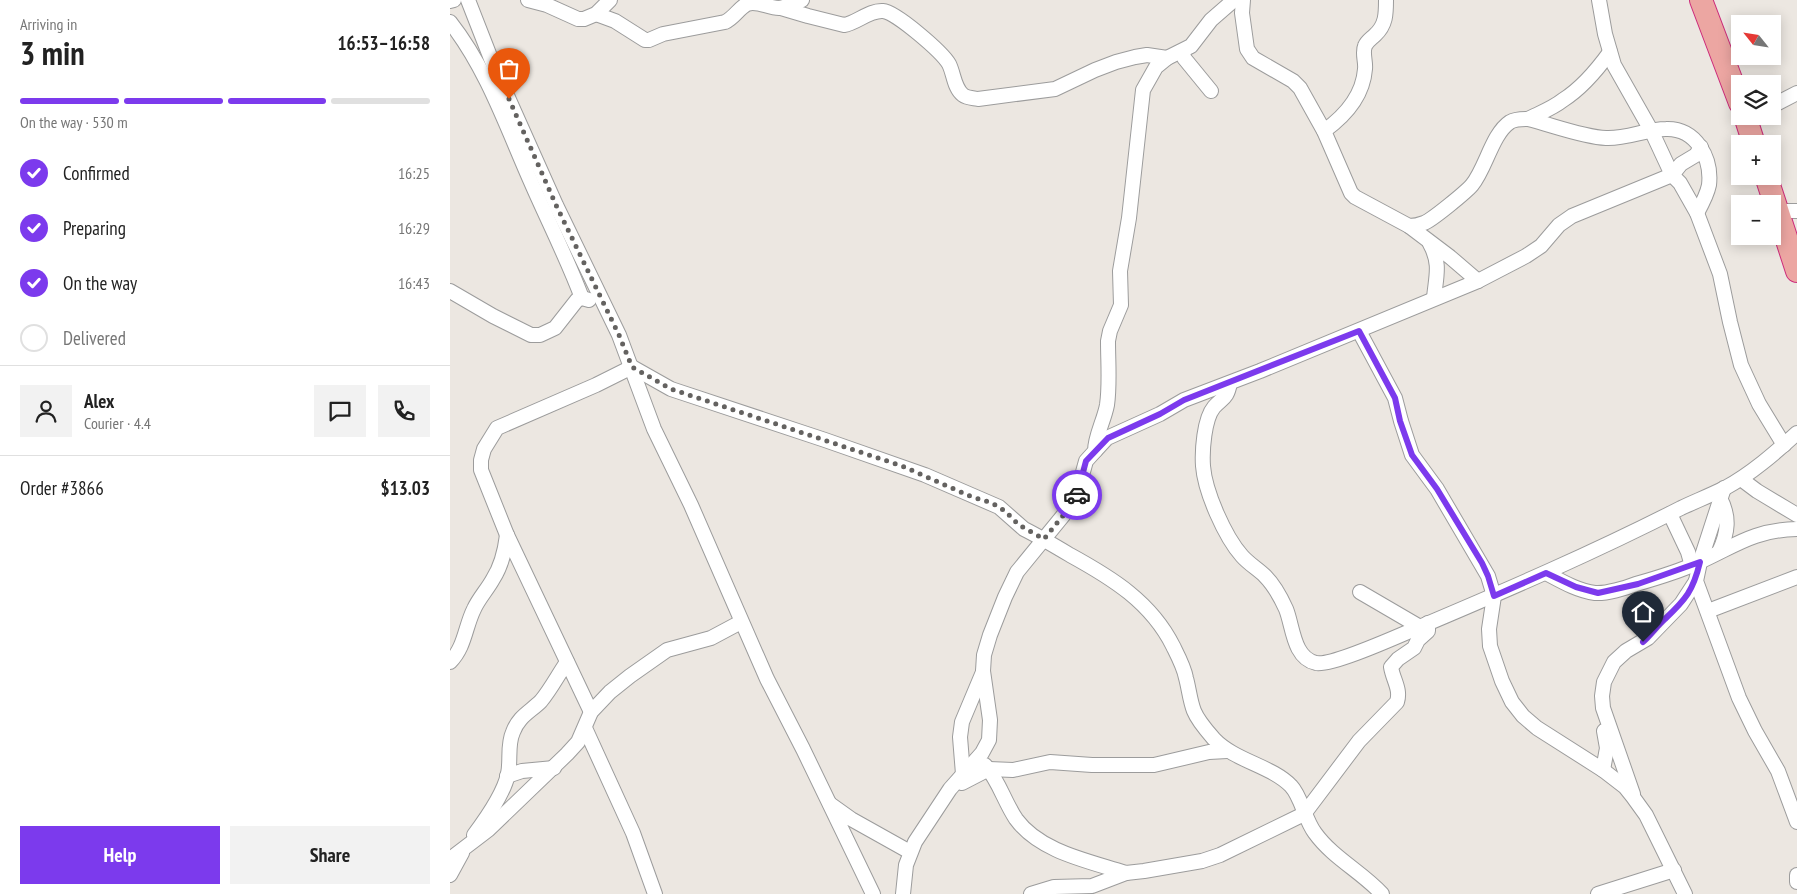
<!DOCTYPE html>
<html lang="en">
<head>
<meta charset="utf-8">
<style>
  :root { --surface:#fff; --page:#f2f2f2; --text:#222; --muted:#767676; --line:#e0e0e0; --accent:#7c3aed }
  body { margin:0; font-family:"PT Sans Narrow",sans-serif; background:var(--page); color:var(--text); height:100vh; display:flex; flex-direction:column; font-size:19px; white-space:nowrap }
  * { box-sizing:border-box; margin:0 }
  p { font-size:16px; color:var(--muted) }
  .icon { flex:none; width:28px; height:28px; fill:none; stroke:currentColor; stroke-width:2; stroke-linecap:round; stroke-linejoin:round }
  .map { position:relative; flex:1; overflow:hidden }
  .drawer { display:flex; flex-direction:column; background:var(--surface); width:450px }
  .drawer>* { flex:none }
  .needle { width:32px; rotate:300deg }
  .fabs { position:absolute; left:1281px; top:15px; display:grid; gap:10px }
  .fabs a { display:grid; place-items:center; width:50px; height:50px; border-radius:0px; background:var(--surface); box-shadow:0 2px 12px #0003; font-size:25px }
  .pin { position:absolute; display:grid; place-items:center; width:42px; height:42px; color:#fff; margin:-51px -21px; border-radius:50% 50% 50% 0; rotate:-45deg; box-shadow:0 0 5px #0007 }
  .pin .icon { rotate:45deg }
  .courier { position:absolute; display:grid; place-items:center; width:50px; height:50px; margin:-25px; border:4px solid #7c3aed; border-radius:50%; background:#fff; color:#222; box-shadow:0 1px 6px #0007 }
  .overview em { font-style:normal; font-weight:600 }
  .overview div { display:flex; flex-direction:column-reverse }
  .overview { display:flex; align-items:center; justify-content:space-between; height:85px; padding:0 20px }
  h1 { font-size:32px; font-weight:600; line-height:38px }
  .bar { display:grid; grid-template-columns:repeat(4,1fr); gap:8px 5px; align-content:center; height:60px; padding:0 20px }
  .bar i { height:6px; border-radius:4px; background:var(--line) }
  .bar .current { background:var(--accent) }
  .bar p { grid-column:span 4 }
  .line { display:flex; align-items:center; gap:12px; padding:0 20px; border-top:1px solid var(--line) }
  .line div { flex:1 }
  .round { display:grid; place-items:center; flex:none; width:52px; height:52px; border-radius:0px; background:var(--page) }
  ol { padding:0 20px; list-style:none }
  li { display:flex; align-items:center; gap:15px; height:55px }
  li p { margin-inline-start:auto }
  li .icon { padding:5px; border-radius:50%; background:var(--accent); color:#fff; stroke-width:4 }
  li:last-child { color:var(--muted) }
  li i { width:28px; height:28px; border:2px solid var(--line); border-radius:50% }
  .primary-button { display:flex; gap:10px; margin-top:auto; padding:10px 20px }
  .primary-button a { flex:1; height:58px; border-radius:0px; background:var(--accent); color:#fff; font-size:20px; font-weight:600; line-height:58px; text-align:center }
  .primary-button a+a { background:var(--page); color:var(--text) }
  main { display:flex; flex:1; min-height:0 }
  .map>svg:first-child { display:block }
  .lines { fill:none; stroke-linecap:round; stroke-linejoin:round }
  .minor-casing { stroke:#9c9c9c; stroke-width:16 }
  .trunk-casing { stroke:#cd2c7b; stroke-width:24 }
  .minor { stroke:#fff; stroke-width:14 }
  .trunk { stroke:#eca6a2; stroke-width:22 }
  .done { stroke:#646260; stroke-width:5; stroke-dasharray:0 9 }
  .route { stroke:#7c3aed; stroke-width:6 }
</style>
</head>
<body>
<main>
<section class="drawer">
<div class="overview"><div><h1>3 min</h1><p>Arriving in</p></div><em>16:53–16:58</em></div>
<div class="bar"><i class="current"></i><i class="current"></i><i class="current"></i><i></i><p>On the way · 530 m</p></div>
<ol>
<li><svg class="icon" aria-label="check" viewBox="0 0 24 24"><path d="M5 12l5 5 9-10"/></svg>Confirmed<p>16:25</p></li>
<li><svg class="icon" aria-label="check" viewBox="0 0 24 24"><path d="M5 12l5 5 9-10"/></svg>Preparing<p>16:29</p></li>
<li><svg class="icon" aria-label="check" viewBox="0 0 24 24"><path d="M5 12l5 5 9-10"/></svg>On the way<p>16:43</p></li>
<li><i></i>Delivered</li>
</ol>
<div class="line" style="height:90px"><a class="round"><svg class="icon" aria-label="person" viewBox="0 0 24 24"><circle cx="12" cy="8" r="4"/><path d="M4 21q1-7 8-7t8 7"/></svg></a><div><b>Alex</b><p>Courier · 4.4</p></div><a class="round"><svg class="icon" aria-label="chat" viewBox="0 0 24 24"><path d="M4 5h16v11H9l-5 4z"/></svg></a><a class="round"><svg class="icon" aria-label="phone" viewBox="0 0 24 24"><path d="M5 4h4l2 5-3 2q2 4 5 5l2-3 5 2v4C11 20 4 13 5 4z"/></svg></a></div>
<div class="line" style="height:65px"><div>Order #3866</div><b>$13.03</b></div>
<div class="primary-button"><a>Help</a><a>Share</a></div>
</section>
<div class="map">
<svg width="1347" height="894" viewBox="0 0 1347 894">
  <rect width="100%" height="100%" fill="#ece7e1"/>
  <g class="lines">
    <defs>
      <g id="minor">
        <path d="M18 0 43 64 106 205 169 335 204 429 241 505 317 679 353 749 423 894"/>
        <path d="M78 0 97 5 128 19H134L146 14 160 0"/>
        <path d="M793 0 792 13 797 49 803 58 843 81 850 88 874 131 901 193 905 197 959 226 1000 257 1028 281"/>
        <path d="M1149 0 1155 34 1164 65 1202 132 1222 175 1230 183 1247 213 1270 274 1280 322 1291 365 1309 404 1334 445"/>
        <path d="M0 1 4 0"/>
        <path d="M331 8 358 16 394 25C407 23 419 10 433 11 446 12 492 52 499 64 504 74 504 88 513 95 517 98 523 98 528 99L605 89 645 70 666 62 685 57 697 55 717 58"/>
        <path d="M146 14 165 21 195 40H199L213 34 275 22C284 18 289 8 297 4 307 0 318 8 329 8 336 7 345 3 352 0"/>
        <path d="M0 22C37 69 57 128 81 182 98 221 117 258 132 298"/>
        <path d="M733 51 734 58 761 91"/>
        <path d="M1322 106 1347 93"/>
        <path d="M1078 119C1090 113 1103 108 1113 100 1132 88 1147 70 1160 52"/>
        <path d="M874 131C895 116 913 96 915 69 916 62 912 53 915 46 917 41 921 39 925 35 936 25 936 14 936 0"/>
        <path d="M1328 211H1347"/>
        <path d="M959 226C964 226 969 225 974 223 982 220 1016 192 1022 185 1036 168 1042 134 1060 122 1065 119 1072 119 1078 119 1102 125 1133 137 1156 138 1177 139 1196 129 1216 129 1246 128 1262 158 1259 185 1257 195 1252 204 1247 213"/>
        <path d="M980 244C991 264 986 276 984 298"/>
        <path d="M0 291 43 316 81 335H90L105 328 127 300 132 298 139 300"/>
        <path d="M907 332 909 331 945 398 951 421 962 455 987 489 1038 576 1044 596 1039 629 1040 646 1052 681 1062 702 1073 716 1087 728 1153 770 1175 787 1183 797 1196 815 1235 894"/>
        <path d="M780 383C777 399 773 397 764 407 754 419 752 451 753 466 755 492 775 537 792 556 799 564 808 569 815 576 823 584 831 598 836 609 843 626 843 658 866 663 882 666 948 636 967 628 1057 590 1145 552 1231 508 1246 501 1261 495 1275 488 1301 474 1325 453 1347 433"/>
        <path d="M645 451 657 438 710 414 734 400 810 371 1028 281 1076 256 1091 246 1109 225 1122 216 1222 175 1231 164 1246 155 1251 147"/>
        <path d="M1291 479 1307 491 1347 515"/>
        <path d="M1274 488 1250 562 1246 581 1289 698 1305 731 1328 771 1347 822"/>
        <path d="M1220 514 1238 552 1242 566"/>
        <path d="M1269 552C1278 533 1280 517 1270 498"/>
        <path d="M1096 573C1111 581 1128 591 1145 593 1156 594 1176 588 1186 584 1207 578 1228 572 1247 563 1285 546 1303 530 1347 529"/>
        <path d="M910 592 970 627"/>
        <path d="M1258 611 1347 577"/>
        <path d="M0 662C15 647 15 627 24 609 29 598 37 590 43 579 52 565 55 551 57 535"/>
        <path d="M141 712 57 535 31 470V460L34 449 47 428 146 385 182 367 221 389 375 440 475 475 549 507 574 529C590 537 605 546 620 555 662 578 701 602 723 646 728 656 734 667 736 678 739 689 740 701 744 711 748 721 757 731 764 739 785 761 822 766 841 786 851 796 855 820 865 833 883 858 912 872 932 894"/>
        <path d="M135 728 183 833 205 894"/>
        <path d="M535 765C549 781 554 801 566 819 590 852 639 861 676 873"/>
        <path d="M1153 770 1157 748 1154 731"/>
        <path d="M513 774 510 737 512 722 533 672"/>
        <path d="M57 776 72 771 104 768"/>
        <path d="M512 783 539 769 563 770 600 762 642 765H704L759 752 777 751"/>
        <path d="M1183 794 1153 708 1152 696 1154 682 1164 662 1176 651 1198 638 1231 604 1246 581"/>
        <path d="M380 804 401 819 460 852"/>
        <path d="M24 835C36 819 54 793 58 774 61 760 57 745 63 732 69 716 80 712 91 701 101 689 108 675 117 662"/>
        <path d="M0 859 38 830 117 754 128 742 141 712 160 692 180 676 217 650 261 638 291 622"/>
        <path d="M0 875 12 853"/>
        <path d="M1347 875V882"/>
        <path d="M453 894 456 865 465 842 500 789 532 753 539 740 540 720 533 671 534 655 540 635 555 597 567 572 625 501 636 461 645 451C645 436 654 421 657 405 660 384 658 363 658 341L660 331 671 305 670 271 679 218 693 90 706 67 717 58 741 46 761 20 784 0"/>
        <path d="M581 894 604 887 642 886 676 873 694 871 752 861 770 855 854 814 909 741 947 702C951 689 943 680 941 667L948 659 964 648 968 640 978 631V623"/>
        <path d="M1148 894 1224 870"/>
      </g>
      <g id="trunk">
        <path d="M1251 0 1290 103"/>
        <path d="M1295 116 1304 144"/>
        <path d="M1316 176 1347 271"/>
      </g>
    </defs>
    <use href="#minor" class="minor-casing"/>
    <use href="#trunk" class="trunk-casing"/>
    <use href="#minor" class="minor"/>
    <use href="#trunk" class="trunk"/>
  </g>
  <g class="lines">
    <path class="done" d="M59 99 106 205 169 335 182 367 221 389 452 466 522 497 542 503 555 511 569 525 594 539 620 507 627 495"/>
    <path class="route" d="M627 495 636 461 658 438 710 414 734 400 909 331 945 398 950 421 962 455 987 489 1032 563 1038 576 1044 596 1096 573 1126 587 1148 593 1188 584 1250 562C1243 591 1236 599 1215 619 1207 626 1201 635 1193 642"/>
  </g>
</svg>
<div class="fabs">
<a><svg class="needle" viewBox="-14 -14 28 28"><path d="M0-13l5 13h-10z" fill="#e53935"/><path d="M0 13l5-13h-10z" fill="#767676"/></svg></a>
<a><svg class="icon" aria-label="layers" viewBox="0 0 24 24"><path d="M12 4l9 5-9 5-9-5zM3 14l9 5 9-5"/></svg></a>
<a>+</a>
<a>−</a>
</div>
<div class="pin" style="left:59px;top:99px;background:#ea580c"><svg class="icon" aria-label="bag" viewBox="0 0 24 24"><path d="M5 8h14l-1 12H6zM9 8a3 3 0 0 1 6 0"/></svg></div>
<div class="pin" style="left:1193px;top:642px;background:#1f2937"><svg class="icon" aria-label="home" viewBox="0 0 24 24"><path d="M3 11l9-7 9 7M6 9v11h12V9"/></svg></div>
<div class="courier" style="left:627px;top:495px"><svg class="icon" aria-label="car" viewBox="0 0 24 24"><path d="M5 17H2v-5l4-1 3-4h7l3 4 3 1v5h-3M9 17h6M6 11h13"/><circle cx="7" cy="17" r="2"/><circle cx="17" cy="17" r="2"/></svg></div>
</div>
</main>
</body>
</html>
